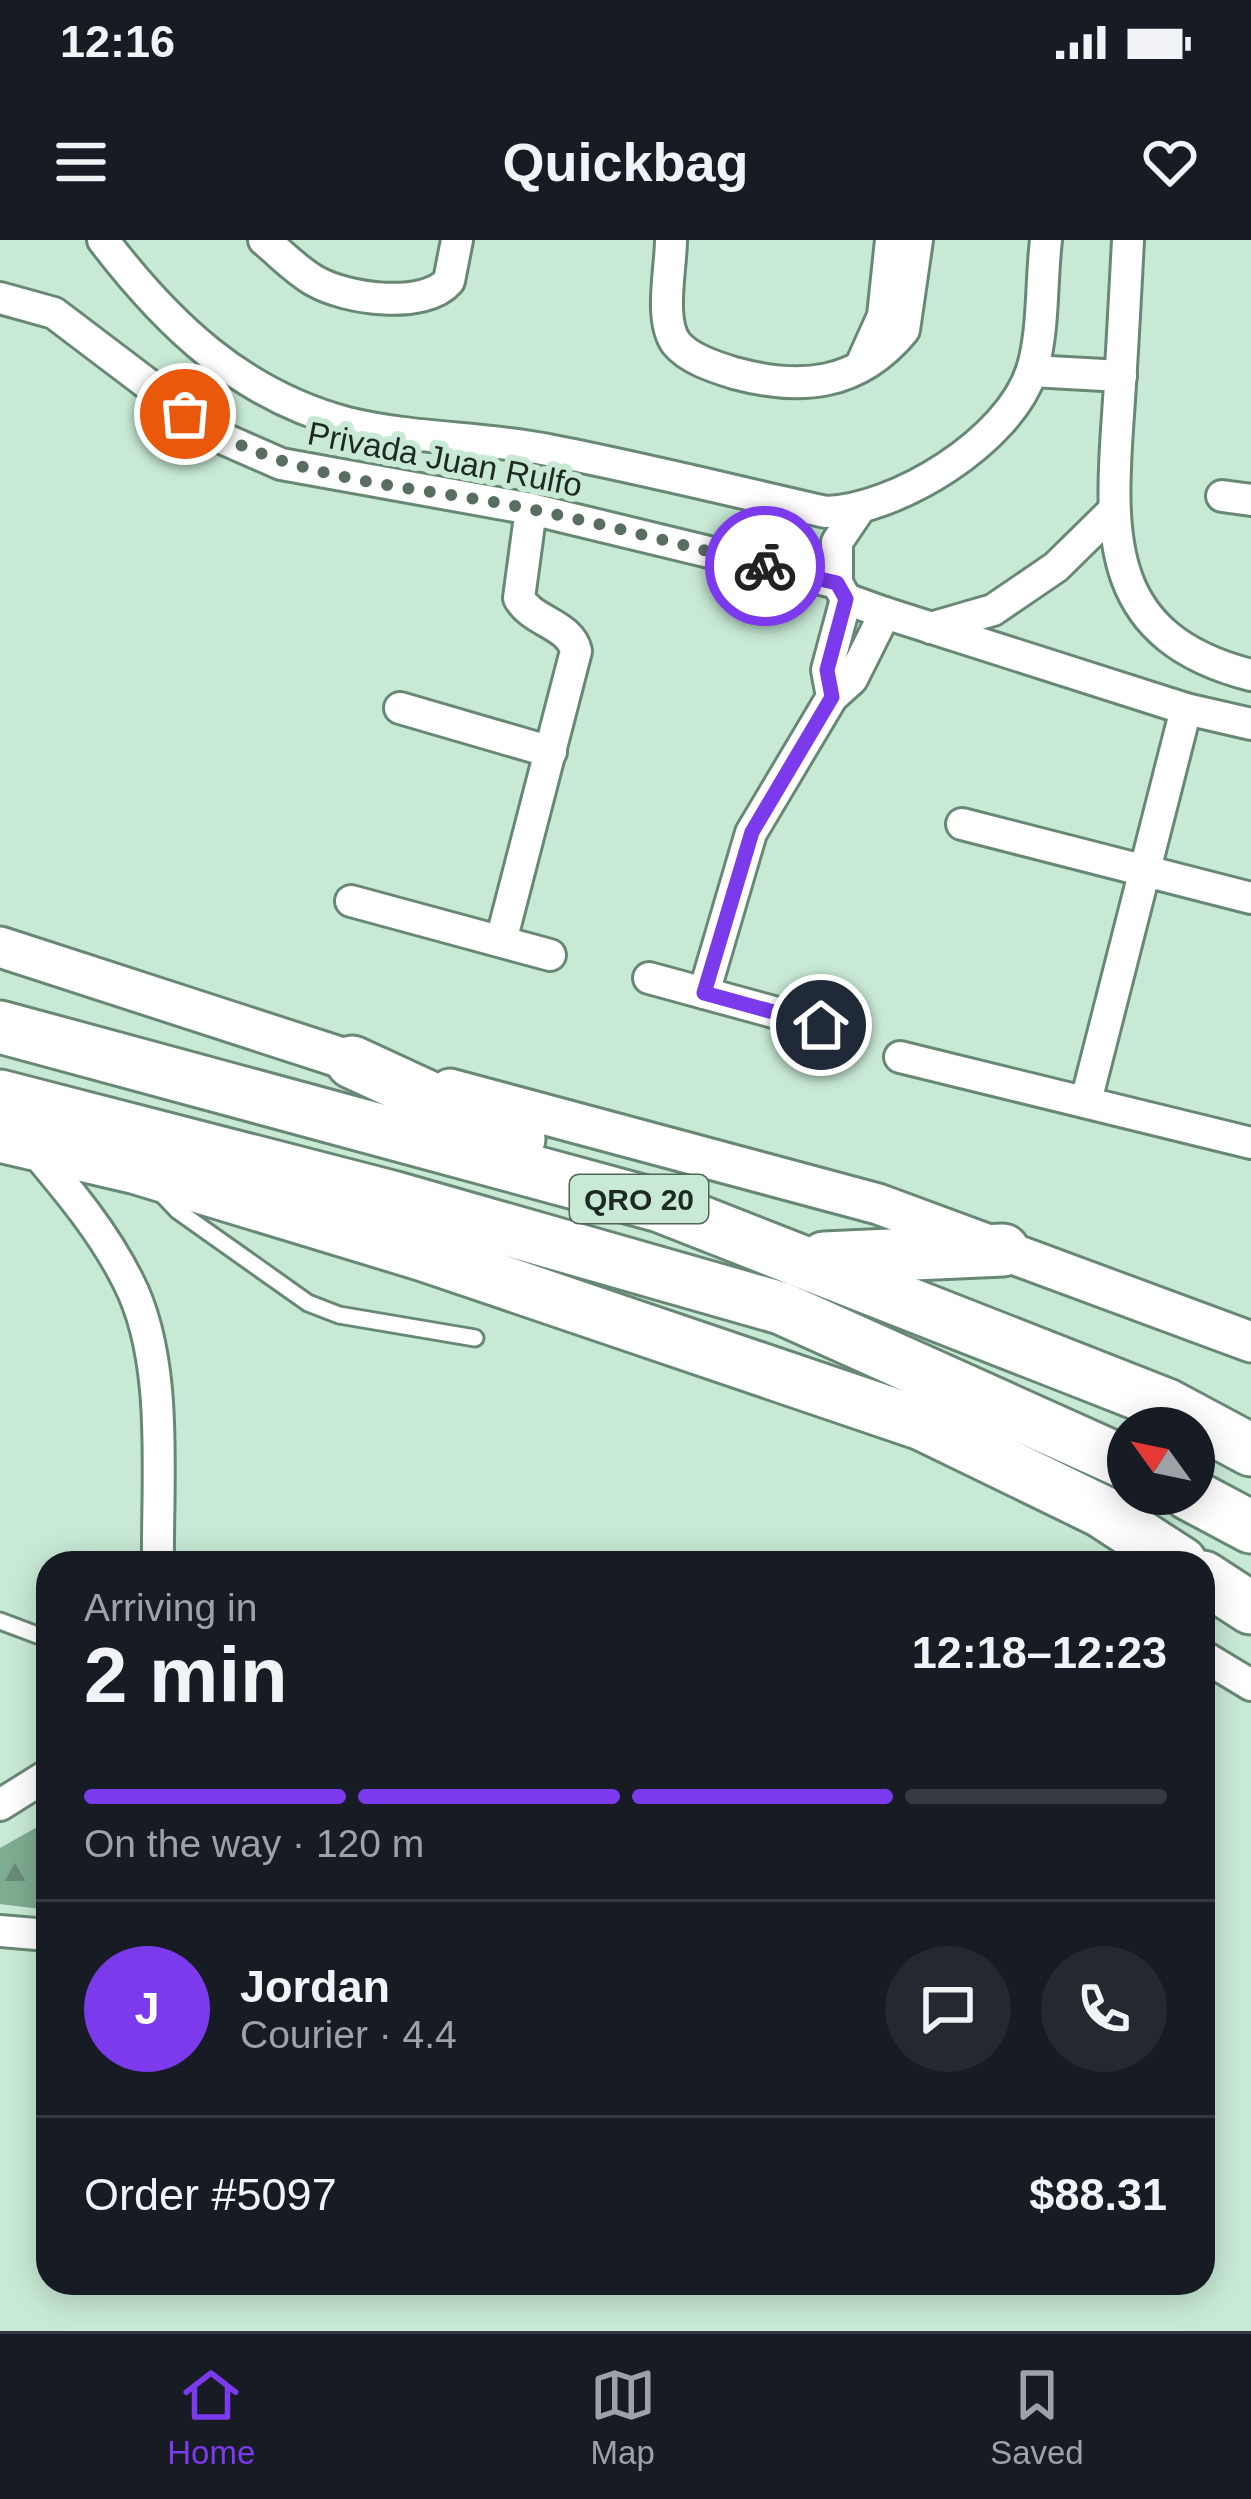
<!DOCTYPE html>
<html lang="en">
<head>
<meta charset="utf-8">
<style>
  :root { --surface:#171b24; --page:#242831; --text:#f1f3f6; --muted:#9ea1a6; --line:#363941; --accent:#7c3aed }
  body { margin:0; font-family:Helvetica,sans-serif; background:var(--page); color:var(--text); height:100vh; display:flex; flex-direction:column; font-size:45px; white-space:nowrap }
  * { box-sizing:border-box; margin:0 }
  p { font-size:39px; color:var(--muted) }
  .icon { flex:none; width:66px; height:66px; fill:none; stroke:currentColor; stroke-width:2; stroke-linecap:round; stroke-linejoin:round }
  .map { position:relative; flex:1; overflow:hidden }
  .details { position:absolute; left:36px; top:1311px; width:1179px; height:744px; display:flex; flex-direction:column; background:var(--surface); border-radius:36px; box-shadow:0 6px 30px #0003 }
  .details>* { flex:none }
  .needle { width:78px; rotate:303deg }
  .fabs { position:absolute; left:1107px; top:1167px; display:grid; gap:24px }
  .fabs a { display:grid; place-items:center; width:108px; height:108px; border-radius:50%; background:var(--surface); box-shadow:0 6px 30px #0003; font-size:60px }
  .pin { position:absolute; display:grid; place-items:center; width:102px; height:102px; color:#fff; margin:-51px; border:6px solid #fff; border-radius:50%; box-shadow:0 3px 12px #0007 }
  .courier { position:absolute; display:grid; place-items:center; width:120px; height:120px; margin:-60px; border:9px solid #7c3aed; border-radius:50%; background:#fff; color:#222; box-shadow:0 3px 15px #0007 }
  .head em { font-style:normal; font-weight:600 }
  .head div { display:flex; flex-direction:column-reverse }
  .head { display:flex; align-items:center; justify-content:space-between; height:204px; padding:0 48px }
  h1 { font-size:78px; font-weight:600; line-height:90px }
  .bar { display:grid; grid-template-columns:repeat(4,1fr); gap:18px 12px; align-content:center; height:144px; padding:0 48px }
  .bar i { height:15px; border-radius:9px; background:var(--line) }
  .bar .active { background:var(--accent) }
  .bar p { grid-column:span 4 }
  .line { display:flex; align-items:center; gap:30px; padding:0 48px; border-top:3px solid var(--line) }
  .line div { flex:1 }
  .round { display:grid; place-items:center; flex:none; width:126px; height:126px; border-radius:63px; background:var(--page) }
  .status { display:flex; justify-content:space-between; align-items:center; height:84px; padding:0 60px; background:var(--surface); direction:ltr }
  .status svg { height:33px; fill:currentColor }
  header { display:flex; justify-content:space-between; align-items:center; height:156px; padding:0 48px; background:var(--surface); font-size:54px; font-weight:600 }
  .tab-bar { display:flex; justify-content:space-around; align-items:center; height:168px; border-top:3px solid var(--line); background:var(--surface); font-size:33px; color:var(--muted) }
  .tab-bar a { display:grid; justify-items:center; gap:6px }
  .tab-bar .active { color:var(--accent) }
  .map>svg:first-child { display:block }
  .forest { fill:url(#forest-firs) }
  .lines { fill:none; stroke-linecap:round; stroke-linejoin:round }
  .service-casing { stroke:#688875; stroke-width:21 }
  .minor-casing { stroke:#688875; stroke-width:36 }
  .tertiary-casing { stroke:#688875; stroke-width:45 }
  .trunk-casing { stroke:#688875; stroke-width:57 }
  .service { stroke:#fff; stroke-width:15 }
  .minor { stroke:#fff; stroke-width:30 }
  .tertiary { stroke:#fff; stroke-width:39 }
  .trunk { stroke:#fff; stroke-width:51 }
  .done { stroke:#596d61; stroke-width:12; stroke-dasharray:0 21.6 }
  .route { stroke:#7c3aed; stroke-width:15 }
  .labels { text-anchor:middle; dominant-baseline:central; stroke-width:12; stroke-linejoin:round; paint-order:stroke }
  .shield { fill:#c8ead5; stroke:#506458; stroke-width:3 }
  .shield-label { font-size:30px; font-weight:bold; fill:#1d2a23 }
  .street-label { font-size:33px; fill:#1d2a23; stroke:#c8ead5 }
</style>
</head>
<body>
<div class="status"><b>12:16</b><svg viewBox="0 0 49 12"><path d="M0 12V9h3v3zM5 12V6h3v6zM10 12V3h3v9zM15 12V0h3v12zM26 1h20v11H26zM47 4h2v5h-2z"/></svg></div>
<header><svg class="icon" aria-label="menu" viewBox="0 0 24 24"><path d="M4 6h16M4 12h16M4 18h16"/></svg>Quickbag<svg class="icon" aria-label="heart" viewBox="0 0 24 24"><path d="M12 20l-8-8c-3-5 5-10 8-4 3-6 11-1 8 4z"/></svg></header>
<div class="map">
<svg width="1251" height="2091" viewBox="0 0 1251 2091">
  <defs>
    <pattern id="forest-firs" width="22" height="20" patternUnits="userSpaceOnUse" patternTransform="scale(3)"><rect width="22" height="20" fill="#7eac91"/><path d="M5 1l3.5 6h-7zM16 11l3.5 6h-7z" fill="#678c76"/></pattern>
  </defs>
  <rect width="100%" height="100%" fill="#c8ead5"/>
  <path class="forest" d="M48 1581V1670L0 1664V1608Z"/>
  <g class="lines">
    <defs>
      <g id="service">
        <path d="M160 952 178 971 308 1063 339 1075 475 1098"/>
        <path d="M0 1381 48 1399"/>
      </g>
      <g id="minor">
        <path d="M103 0C168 85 241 155 347 183 412 199 482 197 548 210 641 228 733 251 826 272 896 270 1009 202 1032 130 1044 91 1041 41 1046 0"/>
        <path d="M264 0C281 14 297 31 315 41 346 59 424 70 449 41L457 0"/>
        <path d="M671 0C671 28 659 79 676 103 689 119 715 127 734 133 801 151 858 146 904 90L917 0"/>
        <path d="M1128 0C1125 58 1122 117 1118 175 1109 300 1106 398 1251 435"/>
        <path d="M0 58 54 73 215 195 281 224 531 269 837 343 846 359 885 373 1186 469 1251 484"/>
        <path d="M861 125 883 76 891 0"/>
        <path d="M1032 131 1121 136"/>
        <path d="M1222 256 1251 260"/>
        <path d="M837 343V302L858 271"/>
        <path d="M931 388 993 370 1056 327 1111 273"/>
        <path d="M832 457 827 430 846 359"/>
        <path d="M400 468 551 512"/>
        <path d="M962 584 1251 658"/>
        <path d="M351 661 550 715"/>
        <path d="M501 701 576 411C570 384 532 382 519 358L531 269"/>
        <path d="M649 738 821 785"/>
        <path d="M704 753 751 593 832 457 852 439 885 373"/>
        <path d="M900 817 1251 903"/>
        <path d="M1086 861 1186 469"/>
        <path d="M32 907C68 950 103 991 128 1041 169 1120 157 1236 158 1323"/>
        <path d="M1203 1416 1251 1445"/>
        <path d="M0 1565 48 1535"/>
        <path d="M0 1691 48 1695"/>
      </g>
      <g id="tertiary">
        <path d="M0 707 376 829"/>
        <path d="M450 849 878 964 1251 1102"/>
      </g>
      <g id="trunk">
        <path d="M0 787 660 966 1167 1165 1251 1210"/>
        <path d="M352 822 519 899"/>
        <path d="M0 856 392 957 781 1068 1128 1224"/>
        <path d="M0 896 137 928 424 1015 922 1184 1101 1271 1181 1323"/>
        <path d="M824 1018 1003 1010"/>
        <path d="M1189 1254 1251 1287"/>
        <path d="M1203 1337 1251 1368"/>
      </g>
    </defs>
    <use href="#service" class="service-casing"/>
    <use href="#minor" class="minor-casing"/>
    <use href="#tertiary" class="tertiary-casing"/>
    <use href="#trunk" class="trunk-casing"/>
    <use href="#service" class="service"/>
    <use href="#minor" class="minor"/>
    <use href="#tertiary" class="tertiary"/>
    <use href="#trunk" class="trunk"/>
  </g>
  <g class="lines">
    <path class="done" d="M185 174C286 244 413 244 530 269 609 285 687 306 765 326"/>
    <path class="route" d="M765 326 837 343 846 359 827 430 832 457 752 592 704 753 821 785"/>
  </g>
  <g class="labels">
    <rect class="shield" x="570" y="935" width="138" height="48" rx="9"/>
    <g class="shield-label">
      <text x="639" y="959">QRO 20</text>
    </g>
    <g class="street-label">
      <text transform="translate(445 219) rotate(11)">Privada Juan Rulfo</text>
    </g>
  </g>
</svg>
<div class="fabs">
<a><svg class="needle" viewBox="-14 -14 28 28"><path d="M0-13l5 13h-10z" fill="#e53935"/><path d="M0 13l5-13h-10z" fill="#9ea1a6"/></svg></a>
</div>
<div class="pin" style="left:185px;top:174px;background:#ea580c"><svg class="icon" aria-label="bag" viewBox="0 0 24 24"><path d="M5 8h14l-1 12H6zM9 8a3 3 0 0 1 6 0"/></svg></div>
<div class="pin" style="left:821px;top:785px;background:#1f2937"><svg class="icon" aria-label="home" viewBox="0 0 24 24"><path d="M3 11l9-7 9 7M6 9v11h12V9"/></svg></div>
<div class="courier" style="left:765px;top:326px"><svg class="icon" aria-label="bike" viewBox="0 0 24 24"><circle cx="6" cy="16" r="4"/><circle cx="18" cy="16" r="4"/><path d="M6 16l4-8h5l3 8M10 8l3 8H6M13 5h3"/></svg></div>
<section class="details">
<div class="head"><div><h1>2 min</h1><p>Arriving in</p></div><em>12:18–12:23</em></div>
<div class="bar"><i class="active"></i><i class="active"></i><i class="active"></i><i></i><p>On the way · 120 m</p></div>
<div class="line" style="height:216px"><b class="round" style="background:var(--accent);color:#fff">J</b><div><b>Jordan</b><p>Courier · 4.4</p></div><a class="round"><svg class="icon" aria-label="chat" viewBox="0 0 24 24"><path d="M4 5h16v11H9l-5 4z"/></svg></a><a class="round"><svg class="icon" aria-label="phone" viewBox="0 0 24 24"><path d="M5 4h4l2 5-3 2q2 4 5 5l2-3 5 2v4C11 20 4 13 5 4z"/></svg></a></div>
<div class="line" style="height:156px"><div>Order #5097</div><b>$88.31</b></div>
</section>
</div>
<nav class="tab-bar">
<a class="active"><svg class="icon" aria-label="home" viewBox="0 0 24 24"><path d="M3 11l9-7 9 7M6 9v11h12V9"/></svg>Home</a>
<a><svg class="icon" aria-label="map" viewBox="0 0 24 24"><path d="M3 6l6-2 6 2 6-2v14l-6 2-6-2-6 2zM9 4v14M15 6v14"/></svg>Map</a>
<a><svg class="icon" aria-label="saved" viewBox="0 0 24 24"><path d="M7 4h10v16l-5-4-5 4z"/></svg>Saved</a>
</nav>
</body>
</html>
